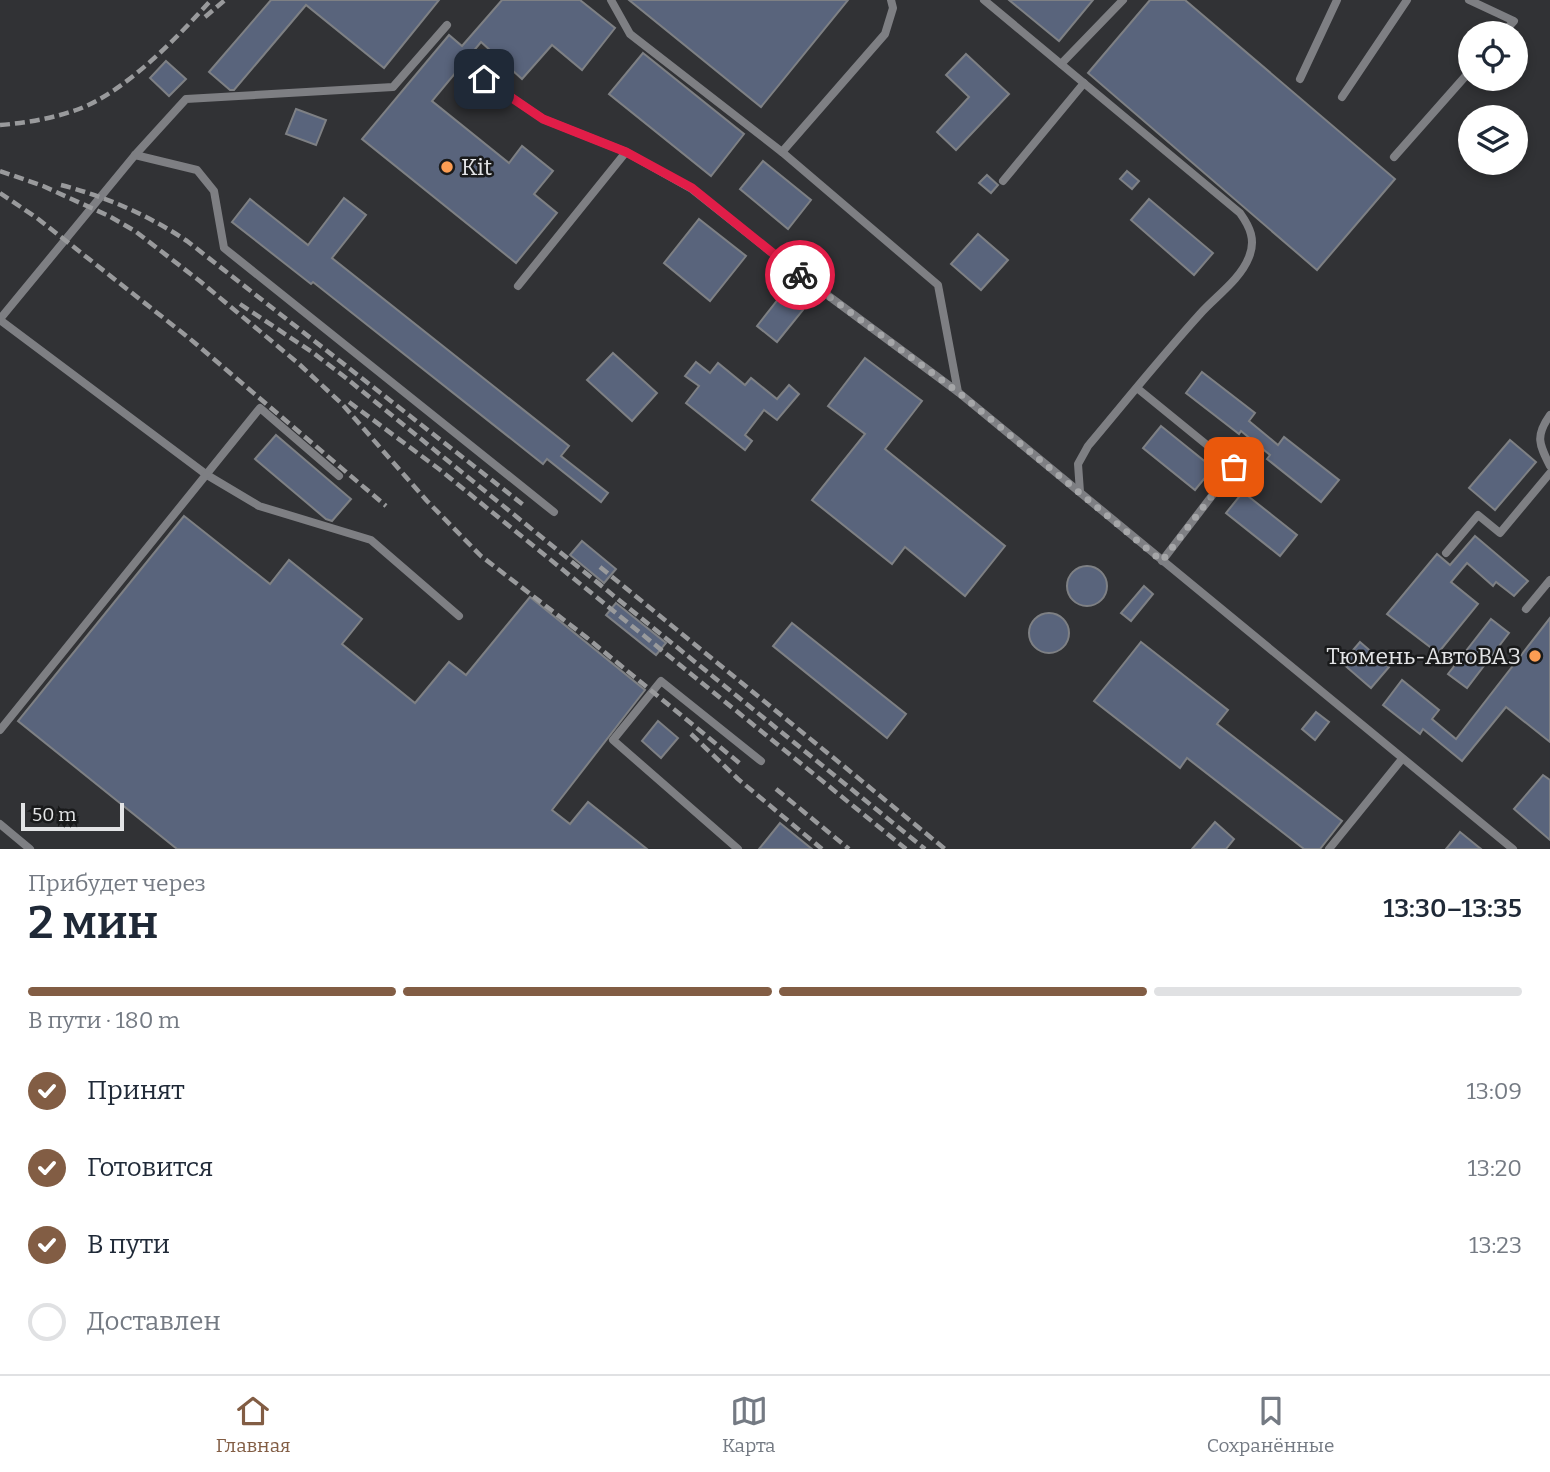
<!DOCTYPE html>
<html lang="ru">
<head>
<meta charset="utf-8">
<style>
  :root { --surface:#fff; --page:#f6f6f7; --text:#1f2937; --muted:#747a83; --line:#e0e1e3; --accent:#825d44 }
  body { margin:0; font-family:Bitter,serif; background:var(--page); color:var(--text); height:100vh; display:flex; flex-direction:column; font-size:26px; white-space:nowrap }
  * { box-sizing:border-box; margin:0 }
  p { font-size:23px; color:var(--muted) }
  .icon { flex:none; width:38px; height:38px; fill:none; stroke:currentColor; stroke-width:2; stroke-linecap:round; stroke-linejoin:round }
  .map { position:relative; height:849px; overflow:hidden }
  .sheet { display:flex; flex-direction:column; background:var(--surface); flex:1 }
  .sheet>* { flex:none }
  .buttons { position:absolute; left:1458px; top:21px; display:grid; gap:14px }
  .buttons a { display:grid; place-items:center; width:70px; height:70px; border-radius:50%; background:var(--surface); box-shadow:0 4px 10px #0003; font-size:35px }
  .scale { position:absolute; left:21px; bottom:18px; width:103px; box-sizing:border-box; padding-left:7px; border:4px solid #e3e4e6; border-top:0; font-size:19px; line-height:24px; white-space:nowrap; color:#e3e4e6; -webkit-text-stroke:5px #191a1b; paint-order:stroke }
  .pin { position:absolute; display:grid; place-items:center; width:60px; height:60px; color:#fff; margin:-30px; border-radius:14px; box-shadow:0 4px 10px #0006 }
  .courier { position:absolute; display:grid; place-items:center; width:70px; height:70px; margin:-35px; border:5px solid #e11d48; border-radius:50%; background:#fff; color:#222; box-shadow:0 2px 9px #0007 }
  .headline em { font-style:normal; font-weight:600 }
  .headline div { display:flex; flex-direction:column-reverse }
  .headline { display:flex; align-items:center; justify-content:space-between; height:119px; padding:0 28px }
  h1 { font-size:46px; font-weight:600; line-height:52px }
  .bar { display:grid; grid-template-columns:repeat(4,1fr); gap:10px 7px; align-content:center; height:84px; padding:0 28px }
  .bar i { height:9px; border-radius:5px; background:var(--line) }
  .bar .selected { background:var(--accent) }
  .bar p { grid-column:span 4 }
  ol { padding:0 28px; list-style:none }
  li { display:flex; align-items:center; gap:21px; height:77px }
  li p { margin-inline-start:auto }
  li .icon { padding:7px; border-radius:50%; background:var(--accent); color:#fff; stroke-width:4 }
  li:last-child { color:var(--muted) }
  li i { width:38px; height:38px; border:4px solid var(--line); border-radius:50% }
  .dock { display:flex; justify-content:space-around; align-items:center; height:98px; border-top:2px solid var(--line); background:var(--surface); font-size:19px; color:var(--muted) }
  .dock a { display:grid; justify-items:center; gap:4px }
  .dock .selected { color:var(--accent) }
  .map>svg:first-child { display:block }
  .building { fill:#59647c; stroke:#7e8084; stroke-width:2 }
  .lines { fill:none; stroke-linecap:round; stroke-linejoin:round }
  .lane { stroke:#7e7f83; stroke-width:8 }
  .rail { stroke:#999a9c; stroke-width:4.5; stroke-dasharray:10 5; stroke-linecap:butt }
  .done { stroke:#a5a6a8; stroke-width:7; stroke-dasharray:0 12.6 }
  .route { stroke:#e11d48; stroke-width:9 }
  .poi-dot { fill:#fc9d53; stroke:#191a1b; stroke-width:2.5 }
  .labels { text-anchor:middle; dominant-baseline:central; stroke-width:5; stroke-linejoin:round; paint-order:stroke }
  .poi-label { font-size:23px; fill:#e3e4e6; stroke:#191a1b; text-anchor:start }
</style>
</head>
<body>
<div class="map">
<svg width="1550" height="849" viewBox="0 0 1550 849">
  <rect width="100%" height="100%" fill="#313235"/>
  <g class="building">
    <path d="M271 0H439L384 68 306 5 234 90H230L209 72Z"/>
    <path d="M502 0H580L615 28 582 70 552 45 522 79 481 42 432 101 509 163 522 146 553 171 534 194 557 213 516 263 362 139 449 35 462 46Z"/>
    <path d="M629 0H848L761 107Z"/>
    <path d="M1009 0H1093L1059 41Z"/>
    <path d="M1150 0H1185L1395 179 1317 270 1088 73Z"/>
    <path d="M643 53 744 134 711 176 609 94Z"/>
    <path d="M966 54 1009 94 956 150 937 132 969 97 946 75Z"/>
    <path d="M166 61 186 79 169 96 150 78Z"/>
    <path d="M296 109 326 120 316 145 286 134Z"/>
    <path d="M763 161 811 200 788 229 740 189Z"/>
    <path d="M1127 171 1139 181 1132 189 1120 179Z"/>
    <path d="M987 175 998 185 991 193 979 183Z"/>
    <path d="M344 198 366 215 332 258 569 446 561 456 608 493 601 502 547 459 543 464 313 282 311 284 232 222 250 199 308 245Z"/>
    <path d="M1149 199 1213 253 1194 275 1131 220Z"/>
    <path d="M699 219 746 256 710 301 664 263Z"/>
    <path d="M978 234 1008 260 981 290 951 264Z"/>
    <path d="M783 293 803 310 777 342 757 326Z"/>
    <path d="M613 353 657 393 632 421 587 380Z"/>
    <path d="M865 358 922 401 885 449 1005 546 965 596 905 547 892 564 812 500 865 434 828 406Z"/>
    <path d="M696 362 710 373 718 363 745 385 751 378 777 399 789 385 799 394 777 420 764 410 745 435 752 441 745 450 686 403 699 386 685 376Z"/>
    <path d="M1202 372 1255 413 1249 421 1278 445 1284 437 1339 480 1321 502 1267 459 1270 455 1241 431 1239 434 1186 393Z"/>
    <path d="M1161 426 1213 468 1195 490 1143 448Z"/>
    <path d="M276 435 351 499 332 521 326 519 255 459Z"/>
    <path d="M1510 440 1536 462 1495 510 1469 488Z"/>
    <path d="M1243 492 1297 535 1280 556 1226 513Z"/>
    <path d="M184 516 270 584 289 560 362 619 342 644 415 703 449 662 466 675 530 597 645 690 552 810 570 824 588 802 647 849H177L18 721Z"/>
    <path d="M1475 536 1528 581 1514 596 1496 582 1493 586 1467 563 1451 582 1478 604 1438 653 1387 614 1437 554 1450 565Z"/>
    <path d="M582 541 616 569 604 583 570 555Z"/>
    <circle cx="1087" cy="586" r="20"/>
    <path d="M1144 586 1153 594 1131 621 1121 613Z"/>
    <path d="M616 603 666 643 656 655 606 615Z"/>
    <circle cx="1049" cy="633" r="20"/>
    <path d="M1550 618V742L1506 707 1462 761 1423 729 1420 734 1383 705 1402 680 1439 710 1432 719 1456 739Z"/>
    <path d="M1491 619 1509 633 1467 688 1448 674Z"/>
    <path d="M792 623 906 714 887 738 773 646Z"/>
    <path d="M1141 642 1228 710 1217 724 1342 821 1320 849H1304L1187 758 1180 768 1094 701Z"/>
    <path d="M1360 642 1389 667 1371 688 1342 663Z"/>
    <path d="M1316 712 1329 722 1315 740 1302 729Z"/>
    <path d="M658 721 678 738 661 758 642 741Z"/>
    <path d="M1543 775 1550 780V840L1514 809Z"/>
    <path d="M1215 822 1234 839 1226 849H1192Z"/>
    <path d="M780 823 812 849H759Z"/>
    <path d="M1460 832 1481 849H1446Z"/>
  </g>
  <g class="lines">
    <g class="lane">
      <path d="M611 0 630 34 782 152 938 285 958 392 1513 849"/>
      <path d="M984 0 1240 213C1250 227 1256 240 1249 257 1240 280 1216 296 1200 314 1161 357 1125 402 1088 446L1078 464 1080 492"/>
      <path d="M1469 0 1514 21 1503 33"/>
      <path d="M1061 64 1123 0"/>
      <path d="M484 79 543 119 626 152 692 189 791 268 958 392"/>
      <path d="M1300 79 1337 0"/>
      <path d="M1342 97 1407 0"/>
      <path d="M782 152 885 34 893 8 891 0"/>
      <path d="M135 155 197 170 214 191 224 248 554 512"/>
      <path d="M1394 157 1470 71"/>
      <path d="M1003 181 1084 83"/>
      <path d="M518 286 626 152"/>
      <path d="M0 319 135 155 186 99 393 87 447 25"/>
      <path d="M0 320 207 475 259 506 371 540 459 616"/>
      <path d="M1137 388 1234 467 1162 561"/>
      <path d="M1550 415C1535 436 1539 444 1550 466"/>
      <path d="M1446 553 1478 515 1500 533 1550 473"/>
      <path d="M1526 609 1550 580"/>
      <path d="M0 730 260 408 339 476"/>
      <path d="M0 824 30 849"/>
      <path d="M738 849 613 740 661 681 761 761"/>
      <path d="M1329 849 1402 759"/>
    </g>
    <g class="rail">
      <path d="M205 17 225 0"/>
      <path d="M0 125C27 123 54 118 79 109 126 91 178 37 211 0"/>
      <path d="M0 171 43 186 109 216 135 231 201 282 299 364 342 404 427 501 481 556 586 637 743 766"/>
      <path d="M61 185C107 197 148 215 187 241L526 507"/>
      <path d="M0 193 37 218 189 338 386 506"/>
      <path d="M240 304 312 352 346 378 925 849"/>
      <path d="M349 402 439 469 906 849"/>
      <path d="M600 567 945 849"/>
      <path d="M691 734 738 779 822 849"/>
      <path d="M776 789 849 849"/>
    </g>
  </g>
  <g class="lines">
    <path class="done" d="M800 275 958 392 1162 561 1234 467"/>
    <path class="route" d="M484 79 543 119 626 152 692 188 800 275"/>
  </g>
  <g class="poi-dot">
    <circle cx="447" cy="167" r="7"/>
    <circle cx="1535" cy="656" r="7"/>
  </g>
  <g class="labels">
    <g class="poi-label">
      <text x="461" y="167">Kit</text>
      <text x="1521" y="656" text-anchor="end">Тюмень-АвтоВАЗ</text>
    </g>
  </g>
</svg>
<div class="buttons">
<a><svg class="icon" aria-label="locate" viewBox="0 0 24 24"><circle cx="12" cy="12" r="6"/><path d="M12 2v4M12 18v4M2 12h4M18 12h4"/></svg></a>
<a><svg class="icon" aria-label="layers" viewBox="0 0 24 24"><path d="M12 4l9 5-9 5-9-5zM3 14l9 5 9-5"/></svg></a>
</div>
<div class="scale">50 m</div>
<div class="pin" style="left:1234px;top:467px;background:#ea580c"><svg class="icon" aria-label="bag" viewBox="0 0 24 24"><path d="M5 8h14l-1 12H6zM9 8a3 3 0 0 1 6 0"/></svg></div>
<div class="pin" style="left:484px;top:79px;background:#1f2937"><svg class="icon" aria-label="home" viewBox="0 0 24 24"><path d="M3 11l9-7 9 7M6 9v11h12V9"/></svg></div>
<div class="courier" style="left:800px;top:275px"><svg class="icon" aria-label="bike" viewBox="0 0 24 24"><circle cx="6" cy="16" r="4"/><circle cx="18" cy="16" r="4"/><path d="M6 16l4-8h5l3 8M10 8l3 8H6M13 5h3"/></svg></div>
</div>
<section class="sheet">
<div class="headline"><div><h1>2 мин</h1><p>Прибудет через</p></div><em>13:30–13:35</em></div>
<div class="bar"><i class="selected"></i><i class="selected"></i><i class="selected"></i><i></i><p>В пути · 180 m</p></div>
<ol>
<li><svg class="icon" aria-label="check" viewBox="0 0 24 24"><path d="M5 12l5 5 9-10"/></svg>Принят<p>13:09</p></li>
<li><svg class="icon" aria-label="check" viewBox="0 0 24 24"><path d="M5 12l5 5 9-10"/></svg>Готовится<p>13:20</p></li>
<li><svg class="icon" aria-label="check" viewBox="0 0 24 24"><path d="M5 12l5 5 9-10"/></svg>В пути<p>13:23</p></li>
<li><i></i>Доставлен</li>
</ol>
</section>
<nav class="dock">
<a class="selected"><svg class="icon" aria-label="home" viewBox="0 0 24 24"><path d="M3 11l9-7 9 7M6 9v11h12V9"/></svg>Главная</a>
<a><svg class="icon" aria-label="map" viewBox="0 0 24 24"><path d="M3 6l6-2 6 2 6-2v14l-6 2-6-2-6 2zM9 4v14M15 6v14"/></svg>Карта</a>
<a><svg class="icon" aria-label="saved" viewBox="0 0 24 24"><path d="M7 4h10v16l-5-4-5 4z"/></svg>Сохранённые</a>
</nav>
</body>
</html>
